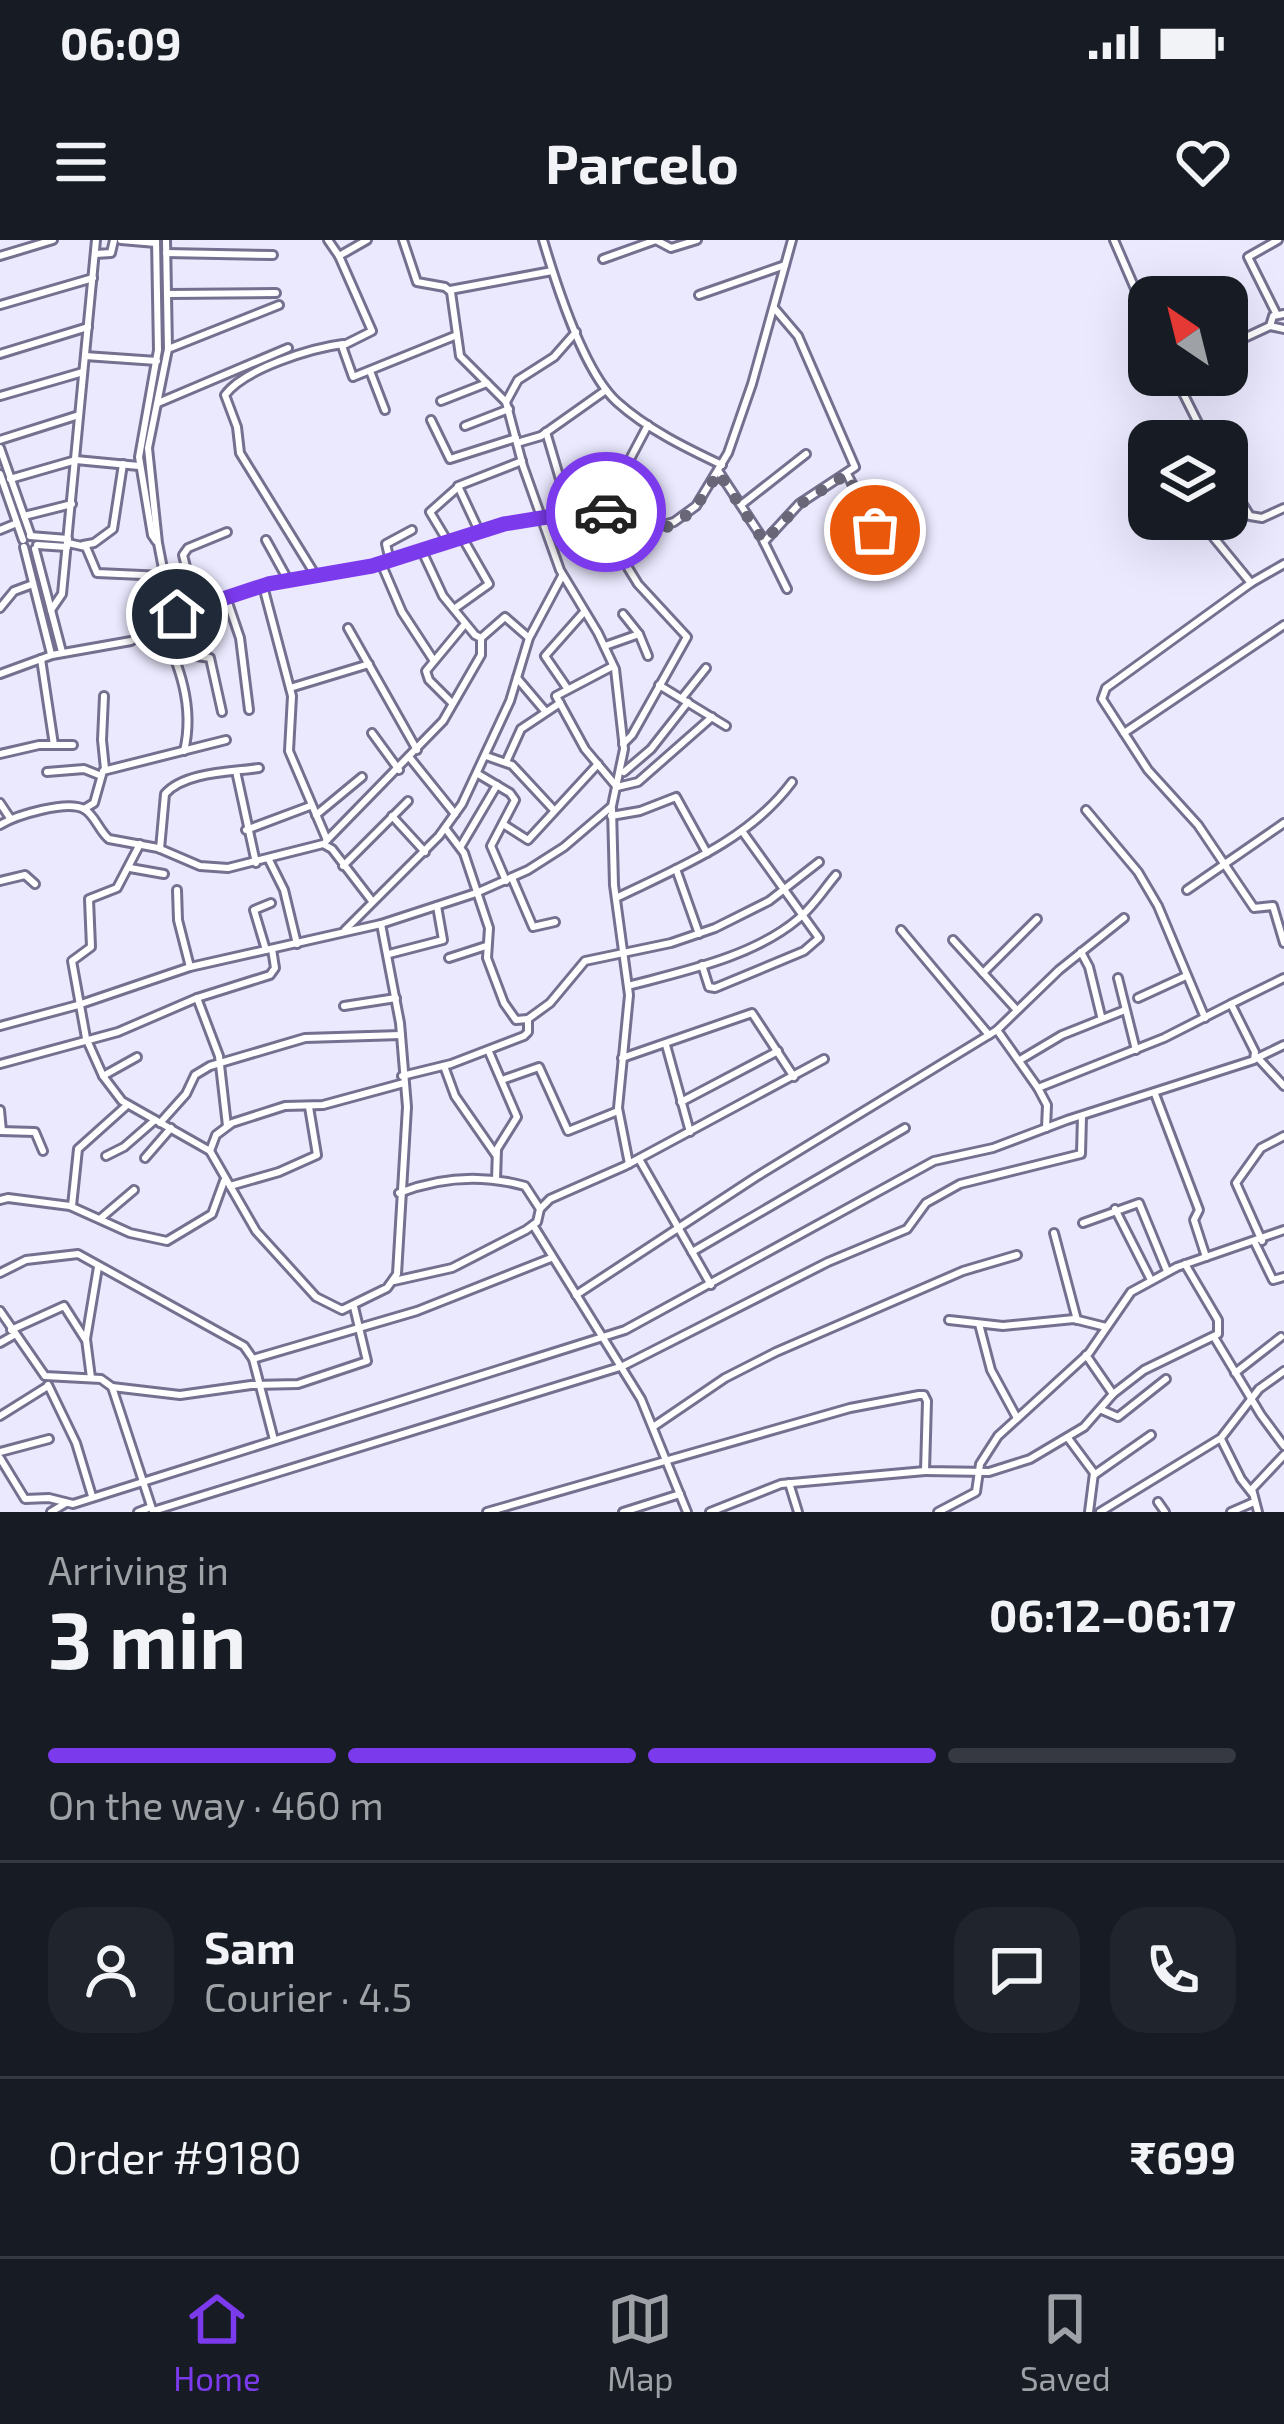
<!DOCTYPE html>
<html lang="en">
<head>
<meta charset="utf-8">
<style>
  :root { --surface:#171b24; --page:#20242c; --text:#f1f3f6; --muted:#9ea1a6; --line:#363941; --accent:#7c3aed }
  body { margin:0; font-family:"Exo 2",sans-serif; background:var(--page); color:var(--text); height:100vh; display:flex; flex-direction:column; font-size:45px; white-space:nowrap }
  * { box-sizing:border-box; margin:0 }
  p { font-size:39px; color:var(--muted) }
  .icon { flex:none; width:66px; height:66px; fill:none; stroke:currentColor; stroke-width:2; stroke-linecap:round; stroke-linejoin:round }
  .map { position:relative; height:1272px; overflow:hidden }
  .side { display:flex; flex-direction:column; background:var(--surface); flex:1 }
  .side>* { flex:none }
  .needle { width:78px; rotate:325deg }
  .fabs { position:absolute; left:1128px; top:36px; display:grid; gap:24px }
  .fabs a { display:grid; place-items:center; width:120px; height:120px; border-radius:24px; background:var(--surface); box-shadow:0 12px 48px #0002; font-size:60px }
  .pin { position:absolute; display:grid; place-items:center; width:102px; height:102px; color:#fff; margin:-51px; border:6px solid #fff; border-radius:50%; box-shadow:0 3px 12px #0007 }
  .courier { position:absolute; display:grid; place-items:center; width:120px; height:120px; margin:-60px; border:9px solid #7c3aed; border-radius:50%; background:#fff; color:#222; box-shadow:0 3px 15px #0007 }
  .headline em { font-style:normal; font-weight:700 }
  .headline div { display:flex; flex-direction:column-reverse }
  .headline { display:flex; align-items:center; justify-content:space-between; height:204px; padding:0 48px }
  h1 { font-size:78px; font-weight:700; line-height:90px }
  .bar { display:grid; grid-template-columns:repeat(4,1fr); gap:18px 12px; align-content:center; height:144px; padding:0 48px }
  .bar i { height:15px; border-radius:9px; background:var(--line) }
  .bar .selected { background:var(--accent) }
  .bar p { grid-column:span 4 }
  .line { display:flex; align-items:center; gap:30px; padding:0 48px; border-top:3px solid var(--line) }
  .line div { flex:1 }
  .round { display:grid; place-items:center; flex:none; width:126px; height:126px; border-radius:36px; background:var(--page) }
  .status { display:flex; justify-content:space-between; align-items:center; height:84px; padding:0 60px; background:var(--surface); direction:ltr }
  .status svg { height:33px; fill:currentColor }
  header { display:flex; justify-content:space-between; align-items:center; height:156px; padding:0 48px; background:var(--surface); font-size:54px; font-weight:700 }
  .menu { display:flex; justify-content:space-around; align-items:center; height:168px; border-top:3px solid var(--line); background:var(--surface); font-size:33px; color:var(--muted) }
  .menu a { display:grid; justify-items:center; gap:6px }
  .menu .selected { color:var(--accent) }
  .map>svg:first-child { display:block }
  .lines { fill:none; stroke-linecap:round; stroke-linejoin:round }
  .minor-casing { stroke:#74708f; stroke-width:12 }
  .minor { stroke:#fff; stroke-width:6 }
  .done { stroke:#696777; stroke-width:12; stroke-dasharray:0 21.6 }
  .route { stroke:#7c3aed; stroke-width:15 }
</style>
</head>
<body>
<div class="status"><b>06:09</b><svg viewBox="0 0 49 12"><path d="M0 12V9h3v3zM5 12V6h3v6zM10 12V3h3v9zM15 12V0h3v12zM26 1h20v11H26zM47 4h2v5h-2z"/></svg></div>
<header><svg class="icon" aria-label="menu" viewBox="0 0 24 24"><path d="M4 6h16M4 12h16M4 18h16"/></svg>Parcelo<svg class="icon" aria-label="heart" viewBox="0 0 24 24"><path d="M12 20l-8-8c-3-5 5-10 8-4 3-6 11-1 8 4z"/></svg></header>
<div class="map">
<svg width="1284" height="1272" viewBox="0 0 1284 1272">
  <rect width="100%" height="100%" fill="#ebe9fe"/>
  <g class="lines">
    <defs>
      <g id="minor">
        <path d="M121 0 156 3"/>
        <path d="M156 0 158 110 139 217 152 295 156 301"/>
        <path d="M166 0 168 109 148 208 158 303 172 375"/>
        <path d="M328 0 339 16 367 0"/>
        <path d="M543 0C556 44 583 131 617 162 647 189 686 208 722 225"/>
        <path d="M1114 0 1149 81"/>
        <path d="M166 13 273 15"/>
        <path d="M95 14 111 13 114 0"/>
        <path d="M0 16 53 0"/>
        <path d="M339 16 372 91 342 106 353 137 457 95"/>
        <path d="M603 19 656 0 671 8 697 0"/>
        <path d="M450 50 552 31"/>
        <path d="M168 54 276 53"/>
        <path d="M699 55 785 25"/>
        <path d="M0 65 93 38"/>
        <path d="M1276 73 1248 17 1278 0"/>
        <path d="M1270 86 1284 89"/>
        <path d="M1227 106 1270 86 1273 76 1284 74"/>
        <path d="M168 109 279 65"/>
        <path d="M0 114 88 87"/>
        <path d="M85 116 157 121"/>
        <path d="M370 131 385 170"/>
        <path d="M1174 135 1207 201"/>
        <path d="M0 156 83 132"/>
        <path d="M441 161 487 143"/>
        <path d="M506 162 518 140 554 117 576 92"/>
        <path d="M158 163 288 108"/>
        <path d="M431 180 450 219 516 198"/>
        <path d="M465 186 509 169"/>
        <path d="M546 192 570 273"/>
        <path d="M0 200 79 175"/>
        <path d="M517 203 541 196 606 150"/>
        <path d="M0 208 31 296"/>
        <path d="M719 232 761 296 787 349"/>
        <path d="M0 234 23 300"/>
        <path d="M847 234 876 289"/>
        <path d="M10 239 76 220 139 226"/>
        <path d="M1227 239 1250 276 1262 278 1284 268"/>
        <path d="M741 265 806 214"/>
        <path d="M593 271 638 344 687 397 632 495 623 504"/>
        <path d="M602 272 648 185"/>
        <path d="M24 276 72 264"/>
        <path d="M0 290 17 283"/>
        <path d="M479 291 458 246 522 221"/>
        <path d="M30 296 68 299"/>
        <path d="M1214 298 1251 343"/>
        <path d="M266 300 288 340"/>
        <path d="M448 302 430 272 457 248"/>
        <path d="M764 302 799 264 855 227 798 96 775 69"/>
        <path d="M68 303 86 307 97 333 165 336"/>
        <path d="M37 305 67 307"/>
        <path d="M83 305 94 303 113 289 123 224"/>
        <path d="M24 307 51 414"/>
        <path d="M35 309 62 412"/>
        <path d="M422 311 443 356 475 395 481 398 505 377 528 397"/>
        <path d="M390 321 386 304 412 290"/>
        <path d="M381 323 402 372 434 421"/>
        <path d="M1284 324 1251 343 1106 448 1102 459 1148 530 1198 585 1254 668 1273 666 1284 703"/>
        <path d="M316 336 240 213 237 187 225 155C244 129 311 108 343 104"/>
        <path d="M263 346 292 456 289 511 327 600"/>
        <path d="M226 357 240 398 249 470"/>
        <path d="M196 367 183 315 188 308 227 292"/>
        <path d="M0 368 14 351 33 344"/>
        <path d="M454 369 489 344 462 297"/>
        <path d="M51 370 62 354 96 0"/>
        <path d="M177 374 191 415 210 418 222 472"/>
        <path d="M623 374 639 394 648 416"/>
        <path d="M160 383C179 425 195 466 184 511"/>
        <path d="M348 388 417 510"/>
        <path d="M605 406 639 394"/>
        <path d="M41 419 54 505"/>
        <path d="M613 426 556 456 585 509 617 547 638 542 712 477"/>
        <path d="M0 434 52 415 131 401 172 375 263 345 372 326 504 284 593 271 653 288 674 282 696 266 728 213 752 144 792 0"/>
        <path d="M517 438 545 471"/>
        <path d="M659 445 726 486"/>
        <path d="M290 448 369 424"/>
        <path d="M567 448 545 416 584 372"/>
        <path d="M104 456 102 500 105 529"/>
        <path d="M682 458 706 428"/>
        <path d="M452 463 429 440 426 431 465 384"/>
        <path d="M372 493 399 530"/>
        <path d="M1124 493 1284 385"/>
        <path d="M0 514 39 505H73"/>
        <path d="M486 516 512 525 552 568"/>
        <path d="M410 518 455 574"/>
        <path d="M506 522 521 489 560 463"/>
        <path d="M236 531 256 623"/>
        <path d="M47 532 84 529 99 535"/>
        <path d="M624 532 651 509 688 462"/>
        <path d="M478 534 510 553 515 560 491 606 506 641"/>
        <path d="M0 563 10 578"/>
        <path d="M84 569 94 563 103 531 226 500"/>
        <path d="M612 569 614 645 629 755 618 868 629 924"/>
        <path d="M1086 570 1138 632 1158 666 1205 778"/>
        <path d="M316 575 362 537"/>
        <path d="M392 576 425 612"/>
        <path d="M611 576 640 571 676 557 707 613"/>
        <path d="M503 584 528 600 598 524"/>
        <path d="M0 585C16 575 67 560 84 569 95 575 99 591 109 599L158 608 200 626 228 628 323 604 332 609 372 661"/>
        <path d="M445 588 464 613 489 688 487 718 504 763 516 780 528 779"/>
        <path d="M246 590 310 566"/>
        <path d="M326 601 443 481 481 415V398"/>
        <path d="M140 604 117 648 89 659 91 707 72 721 86 798 103 836 122 861 210 911 256 991 316 1057 342 1070 387 1048 397 1034 407 867 400 783 381 684"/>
        <path d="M461 606 497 545"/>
        <path d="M160 609 165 554C184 532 231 532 259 528"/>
        <path d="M269 620 284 650 297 704"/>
        <path d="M343 626 408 561"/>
        <path d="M130 628 164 634"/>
        <path d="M676 629 699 694"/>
        <path d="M512 638 533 687 555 682"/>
        <path d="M0 641 25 635 35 644"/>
        <path d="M177 650 178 680 190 727"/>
        <path d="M1187 650 1284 583"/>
        <path d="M616 658C680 627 749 600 792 542"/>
        <path d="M345 690 439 596 462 564 510 461 529 398 562 336"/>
        <path d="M901 690 989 795"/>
        <path d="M953 700 1015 768"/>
        <path d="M266 710 254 670 271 663"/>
        <path d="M1081 712 1089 727 1101 776"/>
        <path d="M389 714 443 700 437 666"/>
        <path d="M449 718 486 706"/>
        <path d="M702 725 709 747 715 748 804 711 819 698 742 591"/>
        <path d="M983 733 1037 679"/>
        <path d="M1118 738 1136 810"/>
        <path d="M628 746C684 731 753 717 798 679 813 667 824 649 836 635"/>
        <path d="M197 758 219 816 227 886"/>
        <path d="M1138 758 1186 736"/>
        <path d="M344 766 396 758"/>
        <path d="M0 786 78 765 190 727 381 684 476 653 528 630 564 607 612 566 624 509 615 429 598 393 560 330 523 226 506 162 460 116 451 52 445 47 417 42 403 0"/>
        <path d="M997 790 1059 730 1124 678"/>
        <path d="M666 805 690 892"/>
        <path d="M489 812 517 877 497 909 496 940"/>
        <path d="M622 818 752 773 794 837"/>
        <path d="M1258 818 1284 846"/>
        <path d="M1255 819 1284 805"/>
        <path d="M1020 820 1062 795 1125 770"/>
        <path d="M0 824 118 792 197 758 270 735 275 728 272 709"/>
        <path d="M444 826 455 856 496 915"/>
        <path d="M103 836 137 817"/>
        <path d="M402 836 451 824 524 796 528 792V779L550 763 585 721 671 703 715 688 769 661 819 622"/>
        <path d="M502 840 539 827 568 891 618 871"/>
        <path d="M1038 848 1047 865 1046 888"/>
        <path d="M1155 854 1199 970 1194 980 1206 1017"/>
        <path d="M681 862 778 811"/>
        <path d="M0 870 2 891"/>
        <path d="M160 883 186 854 195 835 210 826 305 798 401 795"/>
        <path d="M0 891 35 892 43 911"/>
        <path d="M210 911 216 895 232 883 285 866 323 865 404 843"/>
        <path d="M106 916 124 907 155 880"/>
        <path d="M145 918 171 888"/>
        <path d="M639 919 711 1045"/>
        <path d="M230 946 279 932 317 915 309 867"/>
        <path d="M399 953C440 937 482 934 525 946L540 969"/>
        <path d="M0 960 8 958 70 966 130 993 167 1001 212 974 224 941"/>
        <path d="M72 966 78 909 126 866"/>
        <path d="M1115 969 1151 1040"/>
        <path d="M101 978 134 950"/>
        <path d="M1083 983 1139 963 1167 1031"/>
        <path d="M533 985 641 1159 687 1272"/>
        <path d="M1054 993 1077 1080"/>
        <path d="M1262 1001 1236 943 1261 908 1284 896"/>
        <path d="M1255 1003 1273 1040 1284 1037"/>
        <path d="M692 1012 905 888"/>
        <path d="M0 1033 26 1020 78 1014 244 1106 253 1119 274 1200"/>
        <path d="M394 1041 452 1028 526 990 537 982 540 969 550 959 625 926 824 819"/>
        <path d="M576 1055 756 937 997 790 1038 848 1164 798 1231 764"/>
        <path d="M0 1071 45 1136 101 1139 112 1147 152 1269"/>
        <path d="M949 1080 1003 1086 1074 1079 1106 1087"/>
        <path d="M979 1084 991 1130 1017 1178"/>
        <path d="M11 1090 64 1066 85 1099"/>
        <path d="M1214 1097 1261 1175 1284 1206"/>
        <path d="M0 1103 14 1095"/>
        <path d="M1086 1115 1113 1154"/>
        <path d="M253 1119 417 1071 551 1018"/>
        <path d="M1235 1133 1281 1097"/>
        <path d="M91 1138 86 1099 98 1027"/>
        <path d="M48 1145 76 1203 92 1256"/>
        <path d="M112 1147 180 1155 251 1145 298 1144 367 1121 354 1067"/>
        <path d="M1102 1170 1118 1177 1166 1139"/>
        <path d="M0 1176 48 1146"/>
        <path d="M653 1187 725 1138 776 1112 963 1031 1017 1015"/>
        <path d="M1068 1198 1094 1233 1089 1272"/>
        <path d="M1221 1199 1241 1239 1252 1253"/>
        <path d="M0 1212 49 1199"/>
        <path d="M0 1218 25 1259 49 1258 73 1264 625 1090 934 921 993 908 1067 880 1254 820 1255 812 1231 764 1284 738"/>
        <path d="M1094 1235 1151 1195"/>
        <path d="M789 1243 798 1272"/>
        <path d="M1158 1262 1165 1272"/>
        <path d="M153 1271 623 1126 828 1022 907 989 926 963 960 944 1081 914 1082 876"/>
        <path d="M51 1272 66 1263"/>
        <path d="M138 1272 151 1267"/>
        <path d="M487 1272 850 1168 919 1155H924L927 1161 925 1231 989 1232 1030 1219 1084 1187 1113 1154 1144 1130 1218 1094V1080L1185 1024"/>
        <path d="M623 1272 680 1254"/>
        <path d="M710 1272 781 1244 925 1231"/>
        <path d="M938 1272 976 1252 980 1224 998 1196 1089 1113 1131 1052 1177 1027 1284 990"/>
        <path d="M1100 1272 1221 1198 1259 1149 1284 1131"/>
        <path d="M1231 1272 1254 1262"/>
        <path d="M1258 1272 1252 1249 1284 1215"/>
      </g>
    </defs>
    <use href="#minor" class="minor-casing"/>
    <use href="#minor" class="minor"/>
  </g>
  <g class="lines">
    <path class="done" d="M606 272C621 276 638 288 653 289 683 290 706 255 718 232L764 302 800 264 847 234 875 290"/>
    <path class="route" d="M177 374 268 344 372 326 504 284 578 272H606"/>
  </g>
</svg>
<div class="fabs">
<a><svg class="needle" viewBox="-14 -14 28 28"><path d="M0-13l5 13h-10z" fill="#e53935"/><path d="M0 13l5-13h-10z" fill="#9ea1a6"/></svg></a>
<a><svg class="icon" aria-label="layers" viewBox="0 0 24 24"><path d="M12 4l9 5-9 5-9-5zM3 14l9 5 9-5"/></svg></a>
</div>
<div class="pin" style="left:875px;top:290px;background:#ea580c"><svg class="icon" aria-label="bag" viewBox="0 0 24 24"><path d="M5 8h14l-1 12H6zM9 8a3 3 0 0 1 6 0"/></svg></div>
<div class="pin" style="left:177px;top:374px;background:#1f2937"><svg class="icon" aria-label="home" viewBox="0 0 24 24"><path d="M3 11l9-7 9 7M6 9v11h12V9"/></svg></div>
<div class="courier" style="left:606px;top:272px"><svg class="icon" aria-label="car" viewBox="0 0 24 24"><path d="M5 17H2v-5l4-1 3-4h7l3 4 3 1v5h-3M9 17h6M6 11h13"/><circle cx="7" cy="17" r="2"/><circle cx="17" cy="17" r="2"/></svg></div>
</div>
<section class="side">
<div class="headline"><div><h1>3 min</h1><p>Arriving in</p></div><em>06:12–06:17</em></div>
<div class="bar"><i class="selected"></i><i class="selected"></i><i class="selected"></i><i></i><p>On the way · 460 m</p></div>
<div class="line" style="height:216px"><a class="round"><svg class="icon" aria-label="person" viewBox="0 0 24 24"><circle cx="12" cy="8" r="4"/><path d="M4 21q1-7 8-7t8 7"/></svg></a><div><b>Sam</b><p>Courier · 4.5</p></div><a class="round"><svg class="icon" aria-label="chat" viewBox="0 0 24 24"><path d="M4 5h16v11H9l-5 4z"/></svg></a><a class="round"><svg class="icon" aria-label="phone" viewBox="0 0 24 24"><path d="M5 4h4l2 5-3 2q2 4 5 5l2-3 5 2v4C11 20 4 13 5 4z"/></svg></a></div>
<div class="line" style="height:156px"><div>Order #9180</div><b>₹699</b></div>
</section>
<nav class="menu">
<a class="selected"><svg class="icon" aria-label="home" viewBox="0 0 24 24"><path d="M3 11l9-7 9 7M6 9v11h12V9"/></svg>Home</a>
<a><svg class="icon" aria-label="map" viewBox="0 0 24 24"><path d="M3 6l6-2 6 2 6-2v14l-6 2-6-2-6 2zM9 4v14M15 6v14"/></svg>Map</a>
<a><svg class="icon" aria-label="saved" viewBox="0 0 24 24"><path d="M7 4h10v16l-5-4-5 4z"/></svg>Saved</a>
</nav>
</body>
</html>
